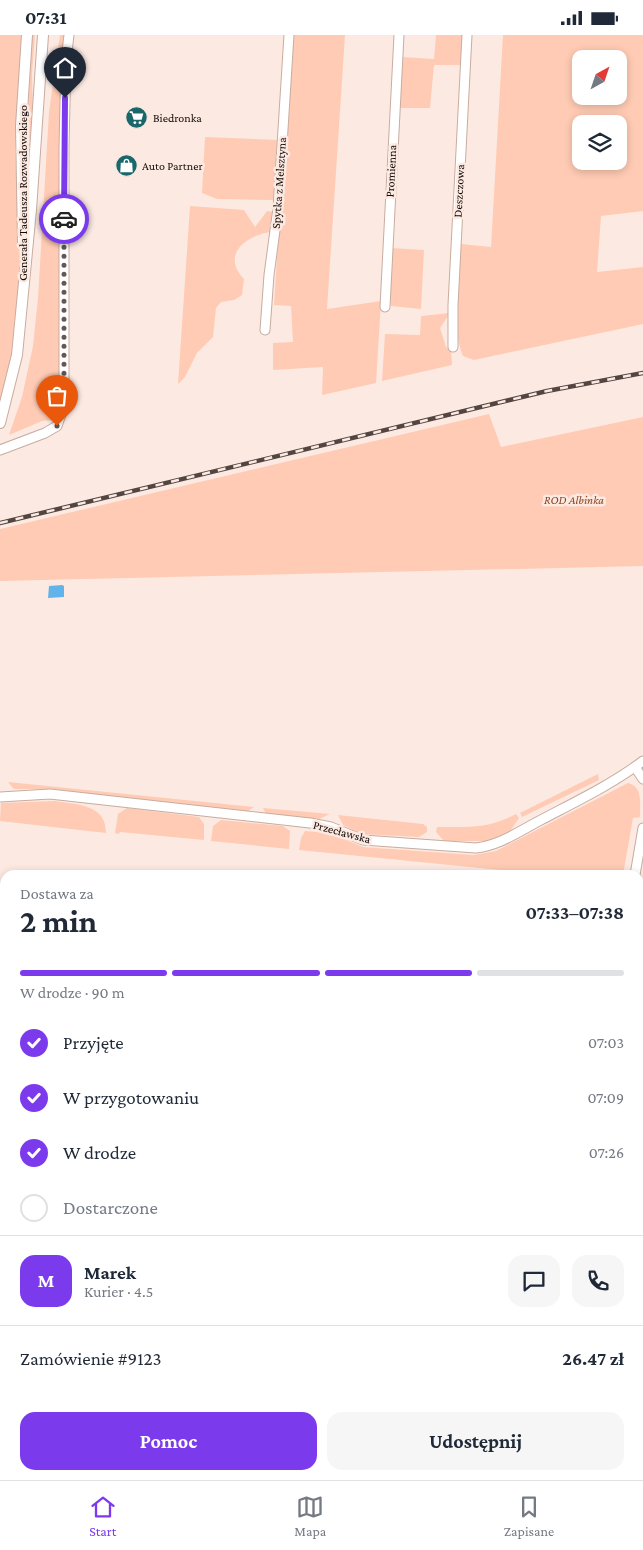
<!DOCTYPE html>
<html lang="pl">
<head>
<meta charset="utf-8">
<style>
  :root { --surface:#fff; --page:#f6f6f7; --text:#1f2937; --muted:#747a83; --line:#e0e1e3; --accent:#7c3aed }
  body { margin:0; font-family:"Crimson Pro",serif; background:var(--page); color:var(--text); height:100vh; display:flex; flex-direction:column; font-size:19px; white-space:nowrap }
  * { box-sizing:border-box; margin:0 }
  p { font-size:16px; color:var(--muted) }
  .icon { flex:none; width:28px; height:28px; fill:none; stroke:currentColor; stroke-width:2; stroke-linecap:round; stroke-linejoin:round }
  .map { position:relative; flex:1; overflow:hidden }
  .panel { position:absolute; left:0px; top:835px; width:644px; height:610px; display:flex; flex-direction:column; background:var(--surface); border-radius:15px 15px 0 0; box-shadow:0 2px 8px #0003 }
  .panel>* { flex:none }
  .needle { width:32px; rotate:40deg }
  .fabs { position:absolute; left:572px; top:15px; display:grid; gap:10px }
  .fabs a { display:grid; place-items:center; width:55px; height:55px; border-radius:10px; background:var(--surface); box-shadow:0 2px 8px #0003; font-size:25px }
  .pin { position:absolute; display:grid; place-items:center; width:42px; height:42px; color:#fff; margin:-51px -21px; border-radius:50% 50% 50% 0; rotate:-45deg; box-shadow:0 0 5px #0007 }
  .pin .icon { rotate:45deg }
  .courier { position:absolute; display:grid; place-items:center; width:50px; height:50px; margin:-25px; border:4px solid #7c3aed; border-radius:50%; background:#fff; color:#222; box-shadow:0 1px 6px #0007 }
  .headline em { font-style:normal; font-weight:700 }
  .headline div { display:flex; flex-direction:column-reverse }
  .headline { display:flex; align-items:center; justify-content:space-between; height:85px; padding:0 20px }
  h1 { font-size:32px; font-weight:700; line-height:38px }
  .bar { display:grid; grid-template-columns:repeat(4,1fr); gap:8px 5px; align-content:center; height:60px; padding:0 20px }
  .bar i { height:6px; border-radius:4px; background:var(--line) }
  .bar .current { background:var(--accent) }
  .bar p { grid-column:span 4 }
  .line { display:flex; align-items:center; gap:12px; padding:0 20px; border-top:1px solid var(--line) }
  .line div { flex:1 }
  .round { display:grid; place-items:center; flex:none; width:52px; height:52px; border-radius:15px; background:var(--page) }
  ol { padding:0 20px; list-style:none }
  li { display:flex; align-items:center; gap:15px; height:55px }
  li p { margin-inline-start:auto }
  li .icon { padding:5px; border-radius:50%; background:var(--accent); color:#fff; stroke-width:4 }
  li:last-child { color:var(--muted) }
  li i { width:28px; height:28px; border:2px solid var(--line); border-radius:50% }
  .primary-button { display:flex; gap:10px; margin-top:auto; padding:10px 20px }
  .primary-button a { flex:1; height:58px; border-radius:15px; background:var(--accent); color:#fff; font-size:20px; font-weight:700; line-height:58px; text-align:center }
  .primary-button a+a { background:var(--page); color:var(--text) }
  .status { display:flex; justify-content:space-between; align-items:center; height:35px; padding:0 25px; background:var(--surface); direction:ltr }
  .status svg { height:14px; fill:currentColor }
  .tab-bar { display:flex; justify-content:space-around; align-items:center; height:70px; border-top:1px solid var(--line); background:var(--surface); font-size:14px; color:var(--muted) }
  .tab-bar a { display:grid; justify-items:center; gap:2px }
  .tab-bar .current { color:var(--accent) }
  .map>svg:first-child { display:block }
  .green { fill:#ffcbb4; fill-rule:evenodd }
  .water { fill:#61b4e9 }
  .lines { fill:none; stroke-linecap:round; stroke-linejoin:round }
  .canal { stroke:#61b4e9; stroke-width:10 }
  .minor-casing { stroke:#c8aca0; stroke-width:11 }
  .tertiary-casing { stroke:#c8aca0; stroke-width:12 }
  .minor { stroke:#fff; stroke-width:9 }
  .tertiary { stroke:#fff; stroke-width:10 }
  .rail-casing { stroke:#534642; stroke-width:4.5 }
  .rail { stroke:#fceae2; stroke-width:2.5; stroke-dasharray:8; stroke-linecap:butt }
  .done { stroke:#655854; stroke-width:5; stroke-dasharray:0 9 }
  .route { stroke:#7c3aed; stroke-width:6 }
  .labels { text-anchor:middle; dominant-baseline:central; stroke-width:5; stroke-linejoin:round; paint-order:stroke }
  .poi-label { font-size:12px; fill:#140a07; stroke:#fceae2; text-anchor:start }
  .street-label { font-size:12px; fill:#140a07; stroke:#fceae2 }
  .park-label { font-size:12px; font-style:italic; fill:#893f17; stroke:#fceae2 }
</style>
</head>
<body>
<div class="status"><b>07:31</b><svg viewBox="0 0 49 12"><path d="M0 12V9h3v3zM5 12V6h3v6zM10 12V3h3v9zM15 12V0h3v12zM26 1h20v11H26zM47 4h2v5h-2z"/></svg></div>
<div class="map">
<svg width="643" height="1445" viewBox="0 0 643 1445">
  <rect width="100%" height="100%" fill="#fceae2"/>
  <g class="green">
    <path d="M0 0H22L15 113 21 245 10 333 0 372Z"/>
    <path d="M32 0H35L32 39 33 83 27 161 26 118Z"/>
    <path d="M60 0H65L60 36V370L52 385 42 386 9 400 22 362 33 311 38 263 49 77Z"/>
    <path d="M291 0H345L327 274 381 266 376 348 322 360 323 332 273 335V308L293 307 291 271 274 270Z"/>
    <path d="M436 0H464L462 30H434L430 73H398L402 22 434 24Z"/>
    <path d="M503 0H643V176L601 181 597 237 643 232V289L474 325 463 321C451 293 458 239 461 209L491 212ZM581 24H619V61H581ZM581 89H619V126H581Z"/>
    <path d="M205 102 279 105 275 165 217 164 202 158Z"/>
    <path d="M190 171 244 175 255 192 267 176 274 177 270 197C245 201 221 220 244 244L242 260 234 265 221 267 216 273 213 302 197 318 185 342 178 349Z"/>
    <path d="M391 213 424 215 421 274 391 271 389 253Z"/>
    <path d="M450 278 440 293 446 312 451 315 452 330 382 346 385 299 420 300 421 281Z"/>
    <path d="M489 379 501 412 643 382V531L0 546V494Z"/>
    <path d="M598 739 599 745 522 782 520 778Z"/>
    <path d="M8 747 254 772 247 777 53 754H14Z"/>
    <path d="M628 748C643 751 640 769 640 782L633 783 623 840H551L299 815 301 803 305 796 330 798 363 812 474 820 496 816Z"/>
    <path d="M55 766C78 770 106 769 106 798L0 786 1 768Z"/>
    <path d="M127 773 199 782 204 789V805L120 797 119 799 115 798 118 779Z"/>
    <path d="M263 773 330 779 319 784 266 779Z"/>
    <path d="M516 779 519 783 511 795 488 806H444L436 797 437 792C469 792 487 794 516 779Z"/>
    <path d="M338 780 423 789 427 792V797L419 802 361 799 343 790Z"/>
    <path d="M221 785 283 791 290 796 289 814 211 806 213 791Z"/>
    <path d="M0 1004H5V1061L0 1060Z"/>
    <path d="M5 1080V1143H0V1081Z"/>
    <path d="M639 1145H643V1242L639 1241Z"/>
    <path d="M643 1271V1445H596L594 1440H639V1278Z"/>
    <path d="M0 1408 5 1409V1440H310L361 1445H0Z"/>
  </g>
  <path class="water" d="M62 550 64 551V562L48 563 49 551Z"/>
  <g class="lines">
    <g class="canal">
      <path d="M639 1299 643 1292"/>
      <path d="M620 1440 623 1445"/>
    </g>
    <defs>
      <g id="minor">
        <path d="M385 272 399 0"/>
        <path d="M265 295 269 240 278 173 289 0"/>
        <path d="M453 312V270L467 0"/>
        <path d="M0 415 45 398 57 391 64 371V112L66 25 69 0"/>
        <path d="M635 732 643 744"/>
        <path d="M0 762 50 759 310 788 331 792 363 805 476 813C500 810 518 797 539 786 575 767 611 750 643 726"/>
        <path d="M635 840 643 793"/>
        <path d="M579 1440 582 1445"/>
      </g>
      <g id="tertiary">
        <path d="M23 207 21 91 27 0"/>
        <path d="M0 388 17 320 31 175 43 0"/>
        <path d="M0 1069 5 1070"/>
        <path d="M639 1133 643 1134"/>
      </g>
    </defs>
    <use href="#minor" class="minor-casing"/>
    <use href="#tertiary" class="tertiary-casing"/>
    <use href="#minor" class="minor"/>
    <use href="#tertiary" class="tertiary"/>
    <defs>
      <path id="rail" d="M0 488 547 356 643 338"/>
    </defs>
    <use href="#rail" class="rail-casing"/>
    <use href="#rail" class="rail"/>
  </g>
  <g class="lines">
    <path class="done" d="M57 391 64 371V184"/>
    <path class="route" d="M64 184 65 63"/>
  </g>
  <defs>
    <symbol id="supermarket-disc" viewBox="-11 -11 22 22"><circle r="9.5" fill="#19676b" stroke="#fceae2"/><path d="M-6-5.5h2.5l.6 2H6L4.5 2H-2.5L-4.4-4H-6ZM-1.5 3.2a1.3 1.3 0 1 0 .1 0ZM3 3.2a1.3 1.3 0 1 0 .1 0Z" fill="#fff"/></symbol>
    <symbol id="shop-disc" viewBox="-11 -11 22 22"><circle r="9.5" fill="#19676b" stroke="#fceae2"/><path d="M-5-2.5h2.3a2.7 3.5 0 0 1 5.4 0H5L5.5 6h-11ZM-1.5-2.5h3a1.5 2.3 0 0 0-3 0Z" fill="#fff"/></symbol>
  </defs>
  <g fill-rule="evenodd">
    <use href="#supermarket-disc" x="124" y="70" width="25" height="25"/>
    <use href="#shop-disc" x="114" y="118" width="25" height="25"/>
  </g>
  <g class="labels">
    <g class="poi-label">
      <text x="153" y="83">Biedronka</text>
      <text x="142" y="131">Auto Partner</text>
    </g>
    <g class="street-label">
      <text transform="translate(391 136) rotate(-87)">Promienna</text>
      <text transform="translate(279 148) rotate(-86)">Spytka z Melsztyna</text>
      <text transform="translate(459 156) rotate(-87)">Deszczowa</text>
      <text transform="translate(23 158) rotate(-90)">Generała Tadeusza Rozwadowskiego</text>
      <text transform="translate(342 797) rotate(15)">Przecławska</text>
    </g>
    <g class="park-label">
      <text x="574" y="465">ROD Albinka</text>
    </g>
  </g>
</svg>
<div class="fabs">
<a><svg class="needle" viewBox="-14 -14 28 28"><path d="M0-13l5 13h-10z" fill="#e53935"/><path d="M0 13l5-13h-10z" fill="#747a83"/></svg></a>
<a><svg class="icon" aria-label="layers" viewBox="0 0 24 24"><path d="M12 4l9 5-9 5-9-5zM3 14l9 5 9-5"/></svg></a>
</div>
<div class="pin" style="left:57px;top:391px;background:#ea580c"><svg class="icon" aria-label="bag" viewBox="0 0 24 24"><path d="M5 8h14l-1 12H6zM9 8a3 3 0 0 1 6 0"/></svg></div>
<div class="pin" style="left:65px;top:63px;background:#1f2937"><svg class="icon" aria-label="home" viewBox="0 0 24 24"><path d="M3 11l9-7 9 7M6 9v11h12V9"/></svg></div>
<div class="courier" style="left:64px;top:184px"><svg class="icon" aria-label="car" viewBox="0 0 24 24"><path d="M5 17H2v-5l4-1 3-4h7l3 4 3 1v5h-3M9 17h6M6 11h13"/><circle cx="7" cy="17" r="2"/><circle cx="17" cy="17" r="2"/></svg></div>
<section class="panel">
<div class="headline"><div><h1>2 min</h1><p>Dostawa za</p></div><em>07:33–07:38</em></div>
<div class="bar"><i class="current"></i><i class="current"></i><i class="current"></i><i></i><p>W drodze · 90 m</p></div>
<ol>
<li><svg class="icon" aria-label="check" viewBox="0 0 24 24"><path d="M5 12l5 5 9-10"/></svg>Przyjęte<p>07:03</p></li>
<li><svg class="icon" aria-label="check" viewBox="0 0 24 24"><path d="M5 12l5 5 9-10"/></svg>W przygotowaniu<p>07:09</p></li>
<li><svg class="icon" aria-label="check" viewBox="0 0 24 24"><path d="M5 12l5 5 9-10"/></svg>W drodze<p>07:26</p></li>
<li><i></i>Dostarczone</li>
</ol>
<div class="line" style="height:90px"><b class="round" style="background:var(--accent);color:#fff">M</b><div><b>Marek</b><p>Kurier · 4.5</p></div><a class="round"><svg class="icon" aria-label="chat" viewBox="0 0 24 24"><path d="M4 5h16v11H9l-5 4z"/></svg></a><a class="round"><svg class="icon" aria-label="phone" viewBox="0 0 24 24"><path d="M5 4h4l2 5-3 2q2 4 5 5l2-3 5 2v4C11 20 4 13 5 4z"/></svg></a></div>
<div class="line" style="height:65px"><div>Zamówienie #9123</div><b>26.47 zł</b></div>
<div class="primary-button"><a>Pomoc</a><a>Udostępnij</a></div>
</section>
</div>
<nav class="tab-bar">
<a class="current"><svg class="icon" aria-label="home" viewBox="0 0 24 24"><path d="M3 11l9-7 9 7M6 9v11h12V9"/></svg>Start</a>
<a><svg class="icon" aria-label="map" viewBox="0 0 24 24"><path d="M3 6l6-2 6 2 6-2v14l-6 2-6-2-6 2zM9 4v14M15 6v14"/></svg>Mapa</a>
<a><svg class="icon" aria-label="saved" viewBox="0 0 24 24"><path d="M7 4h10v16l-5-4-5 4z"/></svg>Zapisane</a>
</nav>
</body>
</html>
